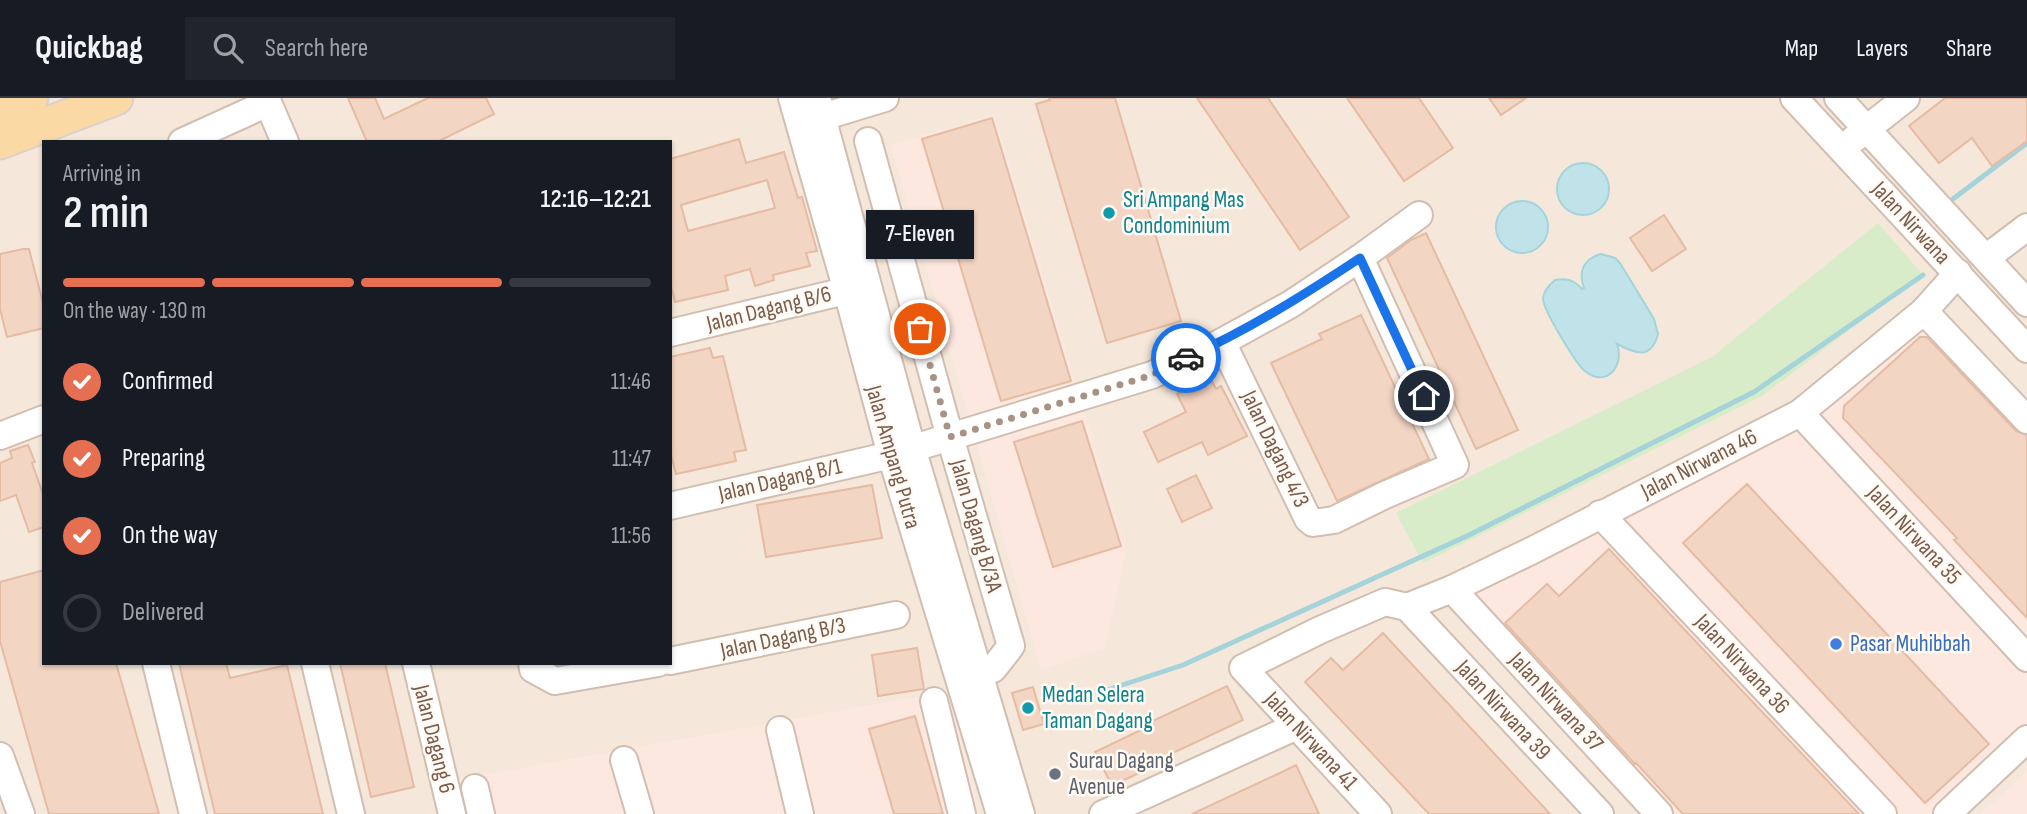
<!DOCTYPE html>
<html lang="en">
<head>
<meta charset="utf-8">
<style>
  :root { --surface:#171b24; --page:#20242c; --text:#f1f3f6; --muted:#9ea1a6; --line:#363941; --accent:#e76f51 }
  body { margin:0; font-family:"Sofia Sans Condensed",sans-serif; background:var(--page); color:var(--text); height:100vh; display:flex; flex-direction:column; font-size:26px; white-space:nowrap }
  * { box-sizing:border-box; margin:0 }
  p { font-size:23px; color:var(--muted) }
  .icon { flex:none; width:38px; height:38px; fill:none; stroke:currentColor; stroke-width:2; stroke-linecap:round; stroke-linejoin:round }
  .map { position:relative; flex:1; overflow:hidden }
  .drawer { position:absolute; left:42px; top:42px; width:630px; height:525px; display:flex; flex-direction:column; background:var(--surface); border-radius:0px; box-shadow:0 2px 5px #0004 }
  .drawer>* { flex:none }
  .pin { position:absolute; display:grid; place-items:center; width:60px; height:60px; color:#fff; margin:-30px; border:4px solid #fff; border-radius:50%; box-shadow:0 2px 7px #0007 }
  .courier { position:absolute; display:grid; place-items:center; width:70px; height:70px; margin:-35px; border:5px solid #1a73e8; border-radius:50%; background:#fff; color:#222; box-shadow:0 2px 9px #0007 }
  .bubble { position:absolute; height:49px; border-radius:0px; background:var(--surface); box-shadow:0 2px 5px #0004; font-size:23px; font-weight:600; line-height:49px; text-align:center }
  .overview em { font-style:normal; font-weight:600 }
  .overview div { display:flex; flex-direction:column-reverse }
  .overview { display:flex; align-items:center; justify-content:space-between; height:119px; padding:0 21px }
  h1 { font-size:46px; font-weight:600; line-height:52px }
  .bar { display:grid; grid-template-columns:repeat(4,1fr); gap:10px 7px; align-content:center; height:84px; padding:0 21px }
  .bar i { height:9px; border-radius:5px; background:var(--line) }
  .bar .selected { background:var(--accent) }
  .bar p { grid-column:span 4 }
  ol { padding:0 21px; list-style:none }
  li { display:flex; align-items:center; gap:21px; height:77px }
  li p { margin-inline-start:auto }
  li .icon { padding:7px; border-radius:50%; background:var(--accent); color:#fff; stroke-width:4 }
  li:last-child { color:var(--muted) }
  li i { width:38px; height:38px; border:4px solid var(--line); border-radius:50% }
  header { display:flex; align-items:center; gap:42px; box-sizing:border-box; height:98px; padding:0 35px; background:var(--surface); border-bottom:2px solid var(--line) }
  header strong { font-size:33px }
  nav { display:flex; gap:38px; margin-inline-start:auto; font-size:24px }
  .search { width:490px; height:63px; background:var(--page); display:flex; align-items:center; gap:18px; box-sizing:border-box; padding:0 24px; border-radius:0px; color:var(--muted); font-size:26px }
  .map>svg:first-child { display:block }
  .residential { fill:#f5e8da; fill-rule:evenodd }
  .commercial { fill:#fde8e0 }
  .green { fill:#d8ecc9 }
  .water { fill:#bfe3e8; stroke:#a5d3da; stroke-width:2 }
  .lines { fill:none; stroke-linecap:round; stroke-linejoin:round }
  .stream { stroke:#a5d3da; stroke-width:5 }
  .building { fill:#f3d5c3; stroke:#e6bba3; stroke-width:2; fill-rule:evenodd }
  .minor-casing { stroke:#d1beb0; stroke-width:30 }
  .major-casing { stroke:#dad1cd; stroke-width:37 }
  .minor { stroke:#fff; stroke-width:26 }
  .major { stroke:#fbd9a5; stroke-width:33 }
  .done { stroke:#a89285; stroke-width:7; stroke-dasharray:0 12.6 }
  .route { stroke:#1a73e8; stroke-width:9 }
  .culture-dot { fill:#0f9aa8; stroke:#fffaf3; stroke-width:2.5 }
  .shop-dot { fill:#3f7fe0; stroke:#fffaf3; stroke-width:2.5 }
  .worship-dot { fill:#6b7280; stroke:#fffaf3; stroke-width:2.5 }
  .labels { text-anchor:middle; dominant-baseline:central; stroke-width:5; stroke-linejoin:round; paint-order:stroke }
  .culture-label { font-size:23px; fill:#0d838f; stroke:#fffaf3; text-anchor:start }
  .street-label { font-size:23px; fill:#7a5c4d; stroke:#fffaf3 }
  .shop-label { font-size:23px; fill:#366cbe; stroke:#fffaf3; text-anchor:start }
  .worship-label { font-size:23px; fill:#5b616d; stroke:#fffaf3; text-anchor:start }
</style>
</head>
<body>
<header>
<strong>Quickbag</strong>
<div class="search"><svg class="icon" aria-label="search" viewBox="0 0 24 24"><circle cx="10" cy="10" r="6"/><path d="M15 15l6 6"/></svg>Search here</div>
<nav><a>Map</a><a>Layers</a><a>Share</a></nav>
</header>
<div class="map">
<svg width="2027" height="716" viewBox="0 0 2027 716">
  <rect width="100%" height="100%" fill="#fdf6ec"/>
  <path class="residential" d="M0 0H2027V716H0ZM44 44H670V565H44Z"/>
  <g class="commercial">
    <path d="M994 16 1126 452 1105 550 1041 572 891 47Z"/>
    <path d="M1923 225 2027 335V631L1936 716H1669L1466 496 1801 327Z"/>
    <path d="M950 593 979 716H469L460 681Z"/>
    <path d="M2027 673V716H1981Z"/>
  </g>
  <path class="green" d="M1878 125 1923 177 1762 298 1423 465 1396 415 1712 259Z"/>
  <g class="water">
    <circle cx="1583" cy="91" r="26"/>
    <circle cx="1522" cy="129" r="26"/>
    <path d="M1601 156 1615 160 1620 165 1654 221 1658 236C1651 263 1634 255 1617 246 1625 267 1607 290 1586 274 1577 268 1542 210 1543 200 1544 192 1549 187 1555 182 1567 180 1574 182 1582 191L1584 190C1578 174 1583 161 1601 156Z"/>
  </g>
  <g class="lines">
    <g class="stream">
      <path d="M1953 101 2027 45"/>
      <path d="M1101 594 1183 567 1467 438 1754 294 1923 177"/>
    </g>
  </g>
  <g class="building">
    <path d="M348 0H375L384 21 428 0H486L494 16 437 44H367Z"/>
    <path d="M1049 0H1115L1181 223 1107 245 1036 6 1050 2Z"/>
    <path d="M1197 0H1268L1349 119 1300 152Z"/>
    <path d="M1347 0H1419L1453 50 1404 83Z"/>
    <path d="M1489 0H1526L1501 17Z"/>
    <path d="M1945 0H2027V43L1992 68 1972 40 1939 65 1909 28Z"/>
    <path d="M992 20 1071 283 1001 303 922 41Z"/>
    <path d="M739 41 746 65 784 54 798 100 802 99 817 153 806 155 810 168 773 177 774 182 755 188 750 171 725 178 728 192 675 204 670 184V61ZM767 82 775 110 688 133 681 107Z"/>
    <path d="M1664 117 1686 151 1652 173 1630 140Z"/>
    <path d="M1426 135 1518 332 1476 351 1387 160 1411 142Z"/>
    <path d="M23 151H29L44 209V230L7 239 0 211V156Z"/>
    <path d="M1361 217 1429 361 1337 403 1271 265 1322 241 1319 236Z"/>
    <path d="M1920 239H1927L2016 333 2027 337V520L1954 442 1957 440 1843 320 1844 308Z"/>
    <path d="M710 250 713 260 723 258 746 352 734 354 736 363 676 376 670 353V259Z"/>
    <path d="M1210 279 1216 291 1221 288 1247 338 1208 357 1202 344 1158 364 1144 334 1186 314 1177 296Z"/>
    <path d="M1082 323 1121 448 1053 469 1014 344Z"/>
    <path d="M28 347 35 364 32 365 44 399V429L29 434 16 397 0 403V365L12 360 10 353Z"/>
    <path d="M1196 377 1212 410 1182 424 1167 391Z"/>
    <path d="M1747 386 1989 646 1925 705 1683 445Z"/>
    <path d="M872 387 882 440 766 459 757 407Z"/>
    <path d="M1609 451 1729 579 1859 716H1683L1636 665 1635 666 1505 525 1547 486 1559 498Z"/>
    <path d="M44 472V565H116L159 716H49L0 543V484Z"/>
    <path d="M1383 535 1480 640 1550 716H1429L1305 584 1331 560 1343 572Z"/>
    <path d="M917 550 924 591 878 598 872 557Z"/>
    <path d="M179 565H226L230 580 287 567 323 716H215Z"/>
    <path d="M340 565H385L414 689 371 699Z"/>
    <path d="M1227 588 1243 622 1141 670 1143 673 1112 688 1095 654 1141 632 1140 629Z"/>
    <path d="M1033 589 1044 626 1023 632 1012 595Z"/>
    <path d="M915 618 943 716H894L869 631Z"/>
    <path d="M1296 667 1319 716H1192L1282 674Z"/>
  </g>
  <g class="lines">
    <defs>
      <g id="minor">
        <path d="M266 0 285 44"/>
        <path d="M792 0 847 193 891 357 1000 716"/>
        <path d="M817 0 912 350 1021 716"/>
        <path d="M1794 0 2027 251"/>
        <path d="M1838 0 2027 205"/>
        <path d="M806 24 885 0"/>
        <path d="M1854 41 1906 0"/>
        <path d="M868 43 950 339 1011 548 993 571 964 579"/>
        <path d="M182 44 268 5"/>
        <path d="M1986 160 2027 129"/>
        <path d="M1924 213 2027 322"/>
        <path d="M670 235 862 189"/>
        <path d="M1222 244 1308 421 1313 425 1334 422 1385 397 1455 367 1360 160"/>
        <path d="M1800 315 2027 560"/>
        <path d="M0 338 44 321"/>
        <path d="M670 408 891 357 1152 277 1222 244 1291 206 1360 160 1419 117"/>
        <path d="M1600 416 1883 716"/>
        <path d="M1452 491 1659 716"/>
        <path d="M1407 509 1452 491 1531 453 1800 315 1924 213 1958 175"/>
        <path d="M1407 509 1600 716"/>
        <path d="M670 563 896 517"/>
        <path d="M156 565 193 716"/>
        <path d="M315 565 351 716"/>
        <path d="M416 565 452 716"/>
        <path d="M532 565 533 571 555 583 658 565"/>
        <path d="M934 603 962 716"/>
        <path d="M780 632 800 716"/>
        <path d="M0 658 21 716"/>
        <path d="M624 662 640 716"/>
        <path d="M475 690 481 716"/>
        <path d="M1103 716 1297 628"/>
        <path d="M1378 716 1243 570 1320 532 1385 504 1407 509"/>
        <path d="M1947 716 2027 641"/>
      </g>
      <g id="major">
        <path d="M0 13 31 0"/>
        <path d="M0 44 116 0"/>
      </g>
    </defs>
    <use href="#minor" class="minor-casing"/>
    <use href="#major" class="major-casing"/>
    <use href="#minor" class="minor"/>
    <use href="#major" class="major"/>
  </g>
  <g class="lines">
    <path class="done" d="M920 231 950 339 1152 277 1186 260"/>
    <path class="route" d="M1186 260C1248 232 1304 197 1360 160L1424 298"/>
  </g>
  <g class="culture-dot">
    <circle cx="1109" cy="115" r="7"/>
    <circle cx="1028" cy="610" r="7"/>
  </g>
  <circle class="shop-dot" cx="1836" cy="546" r="7"/>
  <circle class="worship-dot" cx="1055" cy="676" r="7"/>
  <g class="labels">
    <g class="culture-label">
      <text x="1123" y="102">Sri Ampang Mas<tspan x="1123" dy="26">Condominium</tspan></text>
      <text x="1042" y="597">Medan Selera<tspan x="1042" dy="26">Taman Dagang</tspan></text>
    </g>
    <g class="street-label">
      <text transform="translate(1911 125) rotate(47)">Jalan Nirwana</text>
      <text transform="translate(769 211) rotate(-14)">Jalan Dagang B/6</text>
      <text transform="translate(1275 351) rotate(64)">Jalan Dagang 4/3</text>
      <text transform="translate(893 359) rotate(74)">Jalan Ampang Putra</text>
      <text transform="translate(1699 366) rotate(-27)">Jalan Nirwana 46</text>
      <text transform="translate(780 382) rotate(-13)">Jalan Dagang B/1</text>
      <text transform="translate(976 428) rotate(74)">Jalan Dagang B/3A</text>
      <text transform="translate(1914 437) rotate(47)">Jalan Nirwana 35</text>
      <text transform="translate(783 540) rotate(-12)">Jalan Dagang B/3</text>
      <text transform="translate(1742 566) rotate(47)">Jalan Nirwana 36</text>
      <text transform="translate(1556 604) rotate(47)">Jalan Nirwana 37</text>
      <text transform="translate(1503 612) rotate(47)">Jalan Nirwana 39</text>
      <text transform="translate(434 641) rotate(76)">Jalan Dagang 6</text>
      <text transform="translate(1311 643) rotate(47)">Jalan Nirwana 41</text>
    </g>
    <g class="shop-label">
      <text x="1850" y="546">Pasar Muhibbah</text>
    </g>
    <g class="worship-label">
      <text x="1069" y="663">Surau Dagang<tspan x="1069" dy="26">Avenue</tspan></text>
    </g>
  </g>
</svg>
<div class="pin" style="left:920px;top:231px;background:#ea580c"><svg class="icon" aria-label="bag" viewBox="0 0 24 24"><path d="M5 8h14l-1 12H6zM9 8a3 3 0 0 1 6 0"/></svg></div>
<div class="pin" style="left:1424px;top:298px;background:#1f2937"><svg class="icon" aria-label="home" viewBox="0 0 24 24"><path d="M3 11l9-7 9 7M6 9v11h12V9"/></svg></div>
<div class="courier" style="left:1186px;top:260px"><svg class="icon" aria-label="car" viewBox="0 0 24 24"><path d="M5 17H2v-5l4-1 3-4h7l3 4 3 1v5h-3M9 17h6M6 11h13"/><circle cx="7" cy="17" r="2"/><circle cx="17" cy="17" r="2"/></svg></div>
<div class="bubble" style="left:866px;top:112px;width:108px">7-Eleven</div>
<section class="drawer">
<div class="overview"><div><h1>2 min</h1><p>Arriving in</p></div><em>12:16–12:21</em></div>
<div class="bar"><i class="selected"></i><i class="selected"></i><i class="selected"></i><i></i><p>On the way · 130 m</p></div>
<ol>
<li><svg class="icon" aria-label="check" viewBox="0 0 24 24"><path d="M5 12l5 5 9-10"/></svg>Confirmed<p>11:46</p></li>
<li><svg class="icon" aria-label="check" viewBox="0 0 24 24"><path d="M5 12l5 5 9-10"/></svg>Preparing<p>11:47</p></li>
<li><svg class="icon" aria-label="check" viewBox="0 0 24 24"><path d="M5 12l5 5 9-10"/></svg>On the way<p>11:56</p></li>
<li><i></i>Delivered</li>
</ol>
</section>
</div>
</body>
</html>
